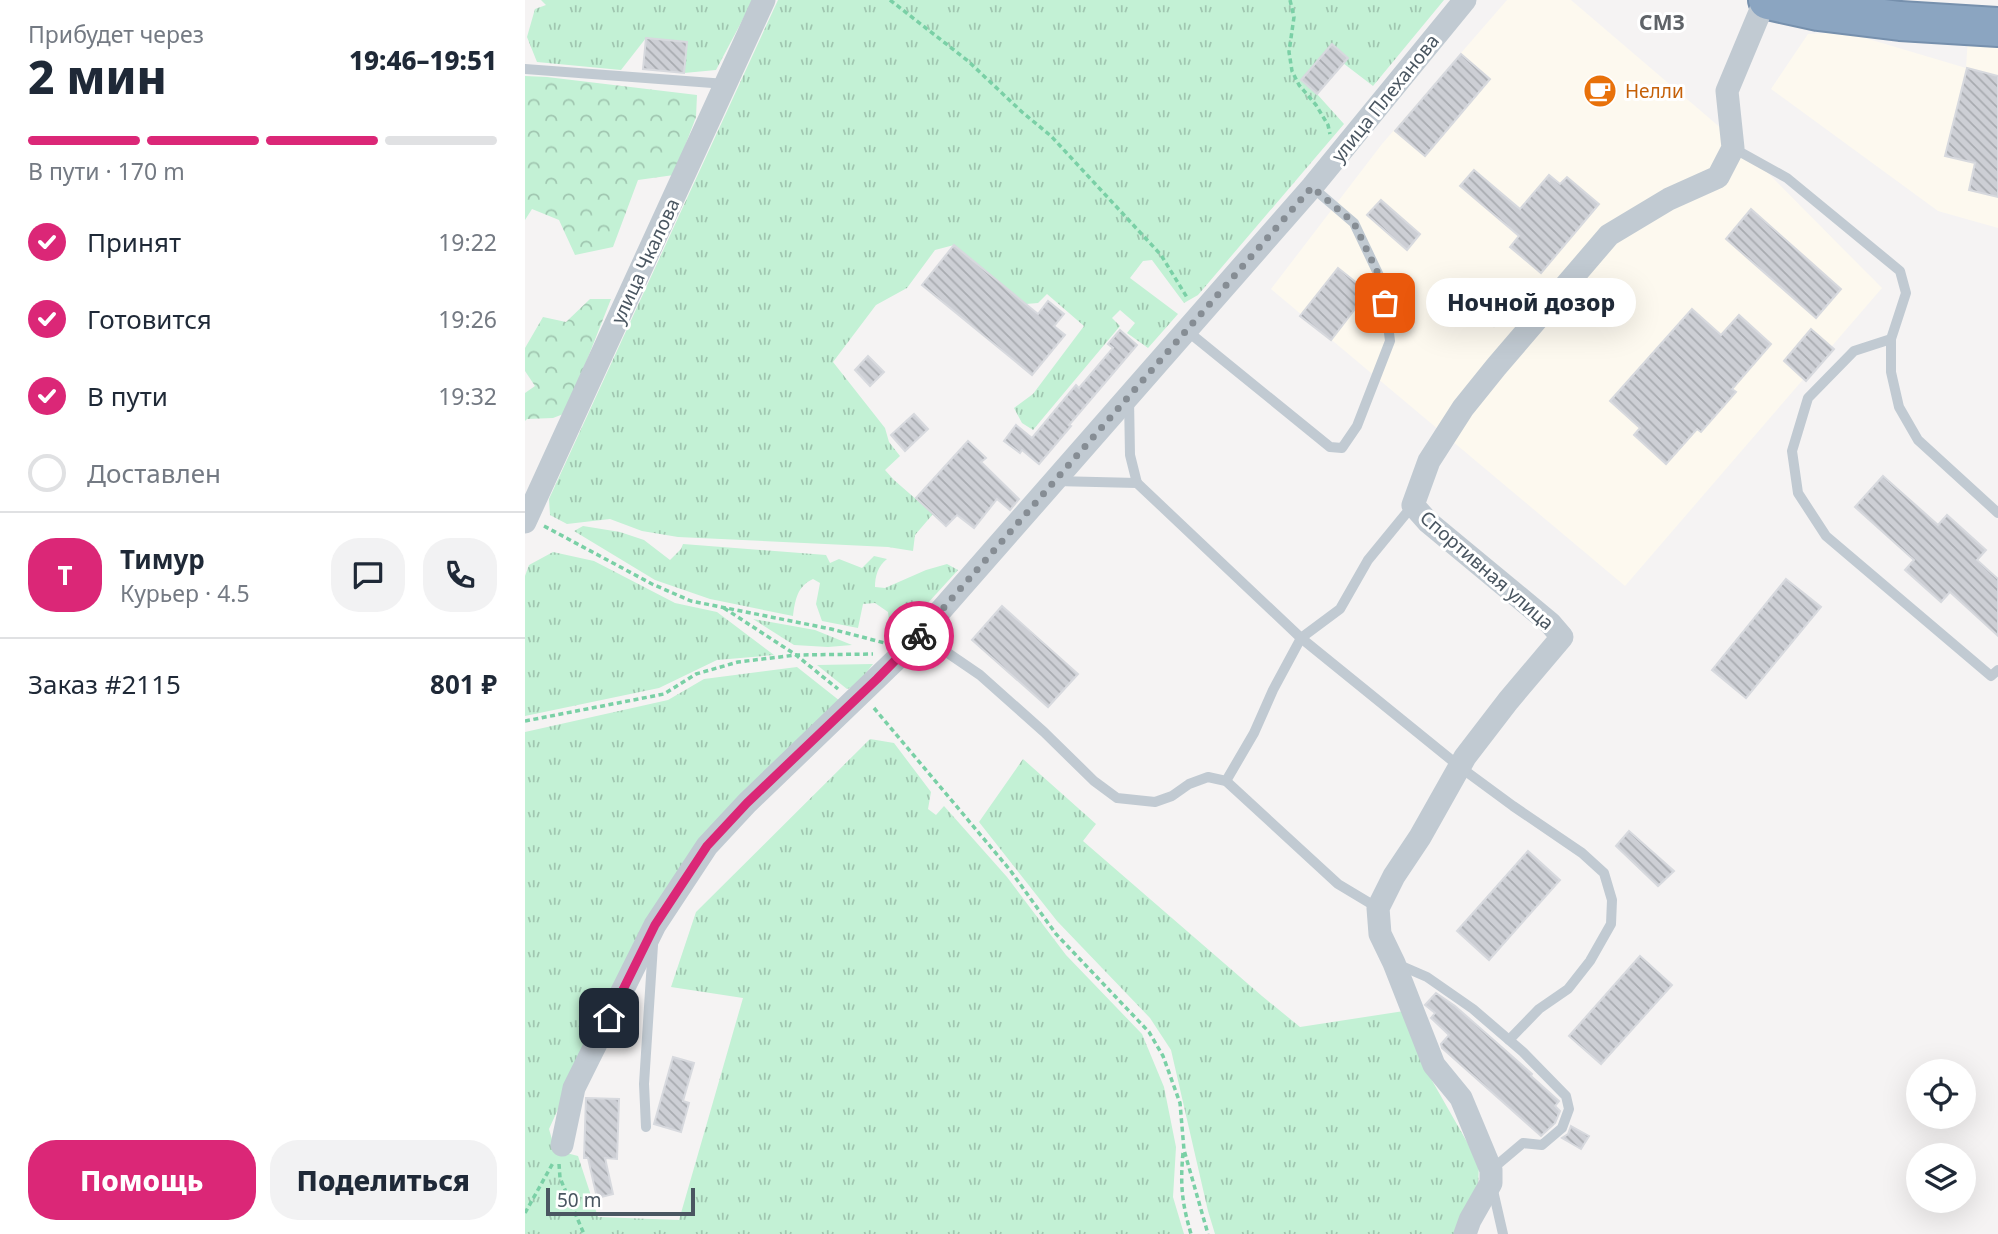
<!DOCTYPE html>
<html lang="ru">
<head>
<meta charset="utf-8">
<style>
  :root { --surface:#fff; --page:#f2f2f3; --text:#1f2937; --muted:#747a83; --line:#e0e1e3; --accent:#db2777 }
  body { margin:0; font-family:"Noto Sans",sans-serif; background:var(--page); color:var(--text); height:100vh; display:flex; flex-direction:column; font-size:26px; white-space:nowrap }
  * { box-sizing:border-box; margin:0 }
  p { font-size:23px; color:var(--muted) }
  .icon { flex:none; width:38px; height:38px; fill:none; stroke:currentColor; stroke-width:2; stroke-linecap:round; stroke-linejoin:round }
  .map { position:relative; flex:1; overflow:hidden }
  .drawer { display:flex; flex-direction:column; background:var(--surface); width:525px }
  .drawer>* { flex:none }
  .fabs { position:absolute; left:1381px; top:1059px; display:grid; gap:14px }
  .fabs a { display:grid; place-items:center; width:70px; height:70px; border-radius:50%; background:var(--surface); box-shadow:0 7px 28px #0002; font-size:35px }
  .scale { position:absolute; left:21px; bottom:18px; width:149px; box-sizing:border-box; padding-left:7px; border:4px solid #4a5661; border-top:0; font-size:19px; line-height:24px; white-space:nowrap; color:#4a5661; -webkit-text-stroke:5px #fff; paint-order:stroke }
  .pin { position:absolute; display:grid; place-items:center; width:60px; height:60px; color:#fff; margin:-30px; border-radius:14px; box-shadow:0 4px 10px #0006 }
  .courier { position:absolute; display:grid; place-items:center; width:70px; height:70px; margin:-35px; border:5px solid #db2777; border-radius:50%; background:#fff; color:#222; box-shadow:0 2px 9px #0007 }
  .bubble { position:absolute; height:49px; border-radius:24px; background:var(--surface); box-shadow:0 7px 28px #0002; font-size:23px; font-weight:800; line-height:49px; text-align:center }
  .headline em { font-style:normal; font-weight:800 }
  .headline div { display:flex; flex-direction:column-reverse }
  .headline { display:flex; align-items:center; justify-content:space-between; height:119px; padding:0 28px }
  h1 { font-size:46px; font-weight:800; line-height:52px }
  .bar { display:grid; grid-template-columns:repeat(4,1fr); gap:10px 7px; align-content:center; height:84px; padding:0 28px }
  .bar i { height:9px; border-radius:5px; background:var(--line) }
  .bar .active { background:var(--accent) }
  .bar p { grid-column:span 4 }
  .line { display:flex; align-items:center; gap:18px; padding:0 28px; border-top:2px solid var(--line) }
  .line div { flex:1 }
  .round { display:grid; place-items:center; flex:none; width:74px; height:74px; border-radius:28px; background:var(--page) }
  ol { padding:0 28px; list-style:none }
  li { display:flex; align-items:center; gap:21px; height:77px }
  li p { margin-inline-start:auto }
  li .icon { padding:7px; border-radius:50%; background:var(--accent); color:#fff; stroke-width:4 }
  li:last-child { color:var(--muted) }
  li i { width:38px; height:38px; border:4px solid var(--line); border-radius:50% }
  .action { display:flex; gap:14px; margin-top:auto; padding:14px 28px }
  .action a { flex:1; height:80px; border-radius:28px; background:var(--accent); color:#fff; font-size:28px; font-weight:800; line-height:80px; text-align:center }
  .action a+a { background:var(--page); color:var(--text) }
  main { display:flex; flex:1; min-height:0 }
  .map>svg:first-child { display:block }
  .commercial { fill:#fdf9ef }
  .grass { fill:url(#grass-tufts) }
  .forest { fill:url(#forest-crowns) }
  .building { fill:url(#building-back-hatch); stroke:#d7d9de; stroke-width:2 }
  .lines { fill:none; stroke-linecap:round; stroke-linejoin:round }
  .highway-casing { stroke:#7690ad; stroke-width:42 }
  .path { stroke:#7ad0a6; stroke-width:3.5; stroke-dasharray:5 3.5; stroke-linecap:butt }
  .lane { stroke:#c1cad2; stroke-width:10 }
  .street { stroke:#c1cad2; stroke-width:23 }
  .highway { stroke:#8ba5c1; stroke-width:38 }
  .done { stroke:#868d94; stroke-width:7; stroke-dasharray:0 12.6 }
  .route { stroke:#db2777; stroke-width:9 }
  .labels { text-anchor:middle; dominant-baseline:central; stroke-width:6; stroke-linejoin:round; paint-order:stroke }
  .food-label { font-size:19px; fill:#c56008; stroke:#fff; text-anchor:start }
  .street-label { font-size:19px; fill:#4a5661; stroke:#fff }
  .neighbourhood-label { font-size:21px; font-weight:bold; fill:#5f6368; stroke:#fff }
</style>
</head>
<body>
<main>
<section class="drawer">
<div class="headline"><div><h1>2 мин</h1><p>Прибудет через</p></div><em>19:46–19:51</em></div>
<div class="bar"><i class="active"></i><i class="active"></i><i class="active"></i><i></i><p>В пути · 170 m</p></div>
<ol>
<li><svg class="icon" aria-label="check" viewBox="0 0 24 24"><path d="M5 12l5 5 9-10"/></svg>Принят<p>19:22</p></li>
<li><svg class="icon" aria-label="check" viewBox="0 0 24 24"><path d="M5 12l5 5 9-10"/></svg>Готовится<p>19:26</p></li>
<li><svg class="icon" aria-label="check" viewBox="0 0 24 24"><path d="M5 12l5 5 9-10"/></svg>В пути<p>19:32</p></li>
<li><i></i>Доставлен</li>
</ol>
<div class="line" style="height:126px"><b class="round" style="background:var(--accent);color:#fff">Т</b><div><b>Тимур</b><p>Курьер · 4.5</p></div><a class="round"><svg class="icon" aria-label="chat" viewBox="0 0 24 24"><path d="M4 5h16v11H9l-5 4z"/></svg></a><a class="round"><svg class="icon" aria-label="phone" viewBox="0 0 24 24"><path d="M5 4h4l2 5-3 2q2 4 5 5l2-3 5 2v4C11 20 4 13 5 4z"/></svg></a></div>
<div class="line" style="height:91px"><div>Заказ #2115</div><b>801 ₽</b></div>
<div class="action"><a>Помощь</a><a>Поделиться</a></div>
</section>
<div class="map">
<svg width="1473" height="1234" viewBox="0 0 1473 1234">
  <defs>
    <pattern id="grass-tufts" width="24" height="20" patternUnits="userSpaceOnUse" patternTransform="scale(1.75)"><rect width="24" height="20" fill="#c3f1d5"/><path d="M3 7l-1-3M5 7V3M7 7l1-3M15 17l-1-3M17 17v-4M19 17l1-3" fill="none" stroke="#a0c6b0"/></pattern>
    <pattern id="forest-crowns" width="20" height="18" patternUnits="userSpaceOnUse" patternTransform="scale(1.75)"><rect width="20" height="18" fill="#c3f1d5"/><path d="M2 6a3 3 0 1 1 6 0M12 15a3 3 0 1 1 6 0" fill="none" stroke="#a0c6b0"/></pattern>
    <pattern id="building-back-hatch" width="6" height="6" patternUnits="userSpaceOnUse" patternTransform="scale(1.75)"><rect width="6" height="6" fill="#cdcfd5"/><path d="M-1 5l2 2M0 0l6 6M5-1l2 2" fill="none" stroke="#a8abb0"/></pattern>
  </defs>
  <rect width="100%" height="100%" fill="#f5f3f3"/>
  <g class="commercial">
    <path d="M982 0H1046L1211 141 1357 288 1100 586 746 289 857 144Z"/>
    <path d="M1320 32 1441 68 1443 37 1473 39V228L1413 211 1246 89 1283 34Z"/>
  </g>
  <g class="grass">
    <path d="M16 0H228L191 70 159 73 162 42 121 38 96 70 12 62 2 37 10 9 21 5Z"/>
    <path d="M253 0H919L848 86 818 63 792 94 819 124 673 295 659 303 627 260 618 261 605 278 653 314 623 348 602 333 610 323 595 310 587 318 595 326 508 430 497 423 489 408 508 394 559 326 522 294 513 303 501 304 429 245 410 250 382 288 351 305 308 362 360 428 364 442 375 456 360 470 369 480 408 514 390 535 388 551 363 547 153 537 117 531 85 519 42 524 25 515 24 499Z"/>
    <path d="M58 526 95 532 119 540 145 560 156 549 158 544 301 555 305 563 314 559 337 568 349 556 362 559C353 566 350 576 350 587L360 588 401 570 422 564 433 570 381 627 365 630 363 612 350 603 338 604 333 628 297 621 291 604 295 583 288 579C272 586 270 601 268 616L185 599 130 580 49 531Z"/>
    <path d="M28 552 69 561 150 603 192 612 249 655 192 660 134 688 0 716V576L4 565Z"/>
    <path d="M228 619 290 630 327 645 303 647 269 645Z"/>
    <path d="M348 664 331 686 322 689 292 665Z"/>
    <path d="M272 667 315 701 100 962 24 1129 30 1150 53 1156 73 1217 154 1220 218 998 146 987 171 912 345 739 369 743 406 792 403 809 411 815 419 806 482 877 541 955 617 1034 639 1087 651 1147 648 1197 659 1234H0V732L143 700 179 679Z"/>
    <path d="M498 759 571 824 558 841 737 996 775 1027 879 1011 901 1070 954 1163 953 1189 935 1234H690L683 1211 646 1050 625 1018 532 921 454 822Z"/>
  </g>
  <g class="forest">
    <path d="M0 76 22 77 172 95 171 117 149 175 113 180 88 247 50 255 34 220 7 209 0 220Z"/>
    <path d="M65 299H86L41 413 28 418 2 419 0 421V393L10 386 0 371V348L18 317 41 322Z"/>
  </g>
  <g class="building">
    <path d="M121 38 162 42 159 73 118 69Z"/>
    <path d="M807 44 823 58 792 94 776 80Z"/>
    <path d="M936 54 965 79 900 156 870 131Z"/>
    <path d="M1442 68 1473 76V197L1444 190 1450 163 1420 156Z"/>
    <path d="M949 170 995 209 1024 175 1035 184 1042 177 1074 204 1016 273 985 247 994 236 935 186Z"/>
    <path d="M856 200 895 234 882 250 842 215Z"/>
    <path d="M1226 209 1316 289 1291 318 1201 239Z"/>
    <path d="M429 245 513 314 523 301 539 314 529 326 540 335 507 375 397 285Z"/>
    <path d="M813 268 843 292 806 340 775 316Z"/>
    <path d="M961 284 985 309 969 326 945 301Z"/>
    <path d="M1167 309 1196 335 1214 315 1246 344 1207 389 1211 392 1176 432 1172 429 1141 464 1109 435 1115 428 1085 401Z"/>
    <path d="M1286 329 1309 349 1281 381 1259 361Z"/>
    <path d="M595 330 612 345 544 425 546 426 514 464 497 450 495 453 479 441 491 425 507 438 551 385 554 388 588 348 583 344Z"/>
    <path d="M343 356 359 372 345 386 330 370Z"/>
    <path d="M389 414 403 429 380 451 366 435Z"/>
    <path d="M443 441 461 458 456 462 494 499 485 510 472 499 449 528 432 515 421 526 391 498Z"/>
    <path d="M1358 476 1413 525 1422 515 1461 550 1452 560 1473 579V636L1425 592 1416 602 1380 570 1389 560 1330 507Z"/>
    <path d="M1261 579 1296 607 1221 698 1187 670Z"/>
    <path d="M477 606 553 674 523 707 447 640Z"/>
    <path d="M1104 831 1149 871 1133 886 1091 846Z"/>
    <path d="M1003 851 1035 880 964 960 932 931Z"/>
    <path d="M1115 956 1147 985 1076 1064 1044 1036Z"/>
    <path d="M911 993 930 1006 1007 1074 1006 1076 1034 1101 1030 1106 1035 1111 1030 1123 1016 1136 917 1048 916 1044 924 1035 906 1018 910 1013 900 1005Z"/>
    <path d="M148 1057 169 1063 158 1101 164 1103 156 1132 129 1124Z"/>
    <path d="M61 1098 94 1099 92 1159 80 1158 88 1194 72 1198 63 1158H59Z"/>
    <path d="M1046 1126 1064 1136 1056 1149 1037 1138 1043 1134Z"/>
  </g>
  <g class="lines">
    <defs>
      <path id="highway" d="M1243 0 1293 11 1375 21 1473 27"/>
    </defs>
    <use href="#highway" class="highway-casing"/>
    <g class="path">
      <path d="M365 0 443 61 497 112 526 136 636 255 663 299"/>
      <path d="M765 0 769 17 764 52 767 71 774 85 791 105 803 125 805 134"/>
      <path d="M19 526 127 584 166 601 306 629 360 643"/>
      <path d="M199 608 271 655 313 689"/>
      <path d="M349 708 485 870 531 934 624 1032 638 1056 655 1103 659 1150 683 1234"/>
      <path d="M0 721 139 694 171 674 213 662 271 655 348 654"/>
      <path d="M658 1153C655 1185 657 1203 666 1234"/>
      <path d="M34 1164 35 1178 59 1234"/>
      <path d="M0 1213 28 1163"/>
    </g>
    <g class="lane">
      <path d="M0 69 201 84"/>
      <path d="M1208 148 1262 178 1375 271 1381 293 1366 339V372L1374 407 1393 440 1473 513"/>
      <path d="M661 330 805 447 817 448 832 426 865 341 858 284 829 223 787 187"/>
      <path d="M1366 339 1329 351 1283 398 1267 451 1273 493 1301 536 1466 676 1473 670"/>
      <path d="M604 399 605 455 612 483"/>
      <path d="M530 481 612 483 776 638 935 767 988 806 1057 853 1079 873 1087 900 1086 924 1065 961 1043 989 1014 1009 984 1040"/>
      <path d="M395 634 455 675 519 732 569 781 592 798 630 802 647 796 664 784 683 777 701 781 813 884 853 908"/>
      <path d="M701 781 729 733 748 690 776 638 815 609 843 560 888 505"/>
      <path d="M872 964 902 977 948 1009 998 1052 1041 1096 1044 1109 1037 1128 1017 1145 998 1143 966 1170"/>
      <path d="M121 1127 119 1084 128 945"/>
      <path d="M967 1186 978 1234"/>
    </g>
    <g class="street">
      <path d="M0 522 239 0"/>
      <path d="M37 1145 49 1088 130 925 182 846 222 803 382 649 787 187 940 0"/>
      <path d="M940 1234 945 1220 966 1183V1170L936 1098 909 1065 869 963 855 934 853 908 869 876 895 837 940 757 983 701 1037 637 1025 623 903 522 888 505 904 461 938 408 971 367 1084 235 1144 199 1193 177 1208 148 1202 91 1240 0"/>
    </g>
    <use href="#highway" class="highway"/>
  </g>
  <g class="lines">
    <path class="done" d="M394 636 787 187 829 223 858 284 860 303"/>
    <path class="route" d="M84 1018 130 925 182 846 222 803 352 679 394 636"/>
  </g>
  <defs>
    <symbol id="cafe-disc" viewBox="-11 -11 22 22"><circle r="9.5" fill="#e8710a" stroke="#fff"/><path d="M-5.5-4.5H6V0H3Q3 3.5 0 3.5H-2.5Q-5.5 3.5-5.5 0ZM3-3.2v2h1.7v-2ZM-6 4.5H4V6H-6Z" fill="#fff"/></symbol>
  </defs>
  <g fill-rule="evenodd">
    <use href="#cafe-disc" x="1056" y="72" width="38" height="38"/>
  </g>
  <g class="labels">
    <g class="food-label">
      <text x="1100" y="91">Нелли</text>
    </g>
    <g class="street-label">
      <text transform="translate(860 98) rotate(-51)">улица Плеханова</text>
      <text transform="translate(120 261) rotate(-65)">улица Чкалова</text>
      <text transform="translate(962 570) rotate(41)">Спортивная улица</text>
    </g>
    <g class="neighbourhood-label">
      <text x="1137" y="22">СМЗ</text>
    </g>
  </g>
</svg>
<div class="fabs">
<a><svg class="icon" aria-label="locate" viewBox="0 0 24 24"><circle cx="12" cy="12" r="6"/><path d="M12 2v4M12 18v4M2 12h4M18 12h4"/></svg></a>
<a><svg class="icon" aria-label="layers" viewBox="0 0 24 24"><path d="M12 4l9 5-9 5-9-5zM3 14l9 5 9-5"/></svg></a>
</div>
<div class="scale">50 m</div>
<div class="pin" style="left:860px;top:303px;background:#ea580c"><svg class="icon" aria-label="bag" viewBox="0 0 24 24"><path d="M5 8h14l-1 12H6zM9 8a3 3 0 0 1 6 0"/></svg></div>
<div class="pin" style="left:84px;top:1018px;background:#1f2937"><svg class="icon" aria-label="home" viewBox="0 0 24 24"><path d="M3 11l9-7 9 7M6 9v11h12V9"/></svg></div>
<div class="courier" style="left:394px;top:636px"><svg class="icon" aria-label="bike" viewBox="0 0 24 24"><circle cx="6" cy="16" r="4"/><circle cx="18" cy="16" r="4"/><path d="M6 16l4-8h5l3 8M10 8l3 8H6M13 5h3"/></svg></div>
<div class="bubble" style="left:901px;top:278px;width:210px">Ночной дозор</div>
</div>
</main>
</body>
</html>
